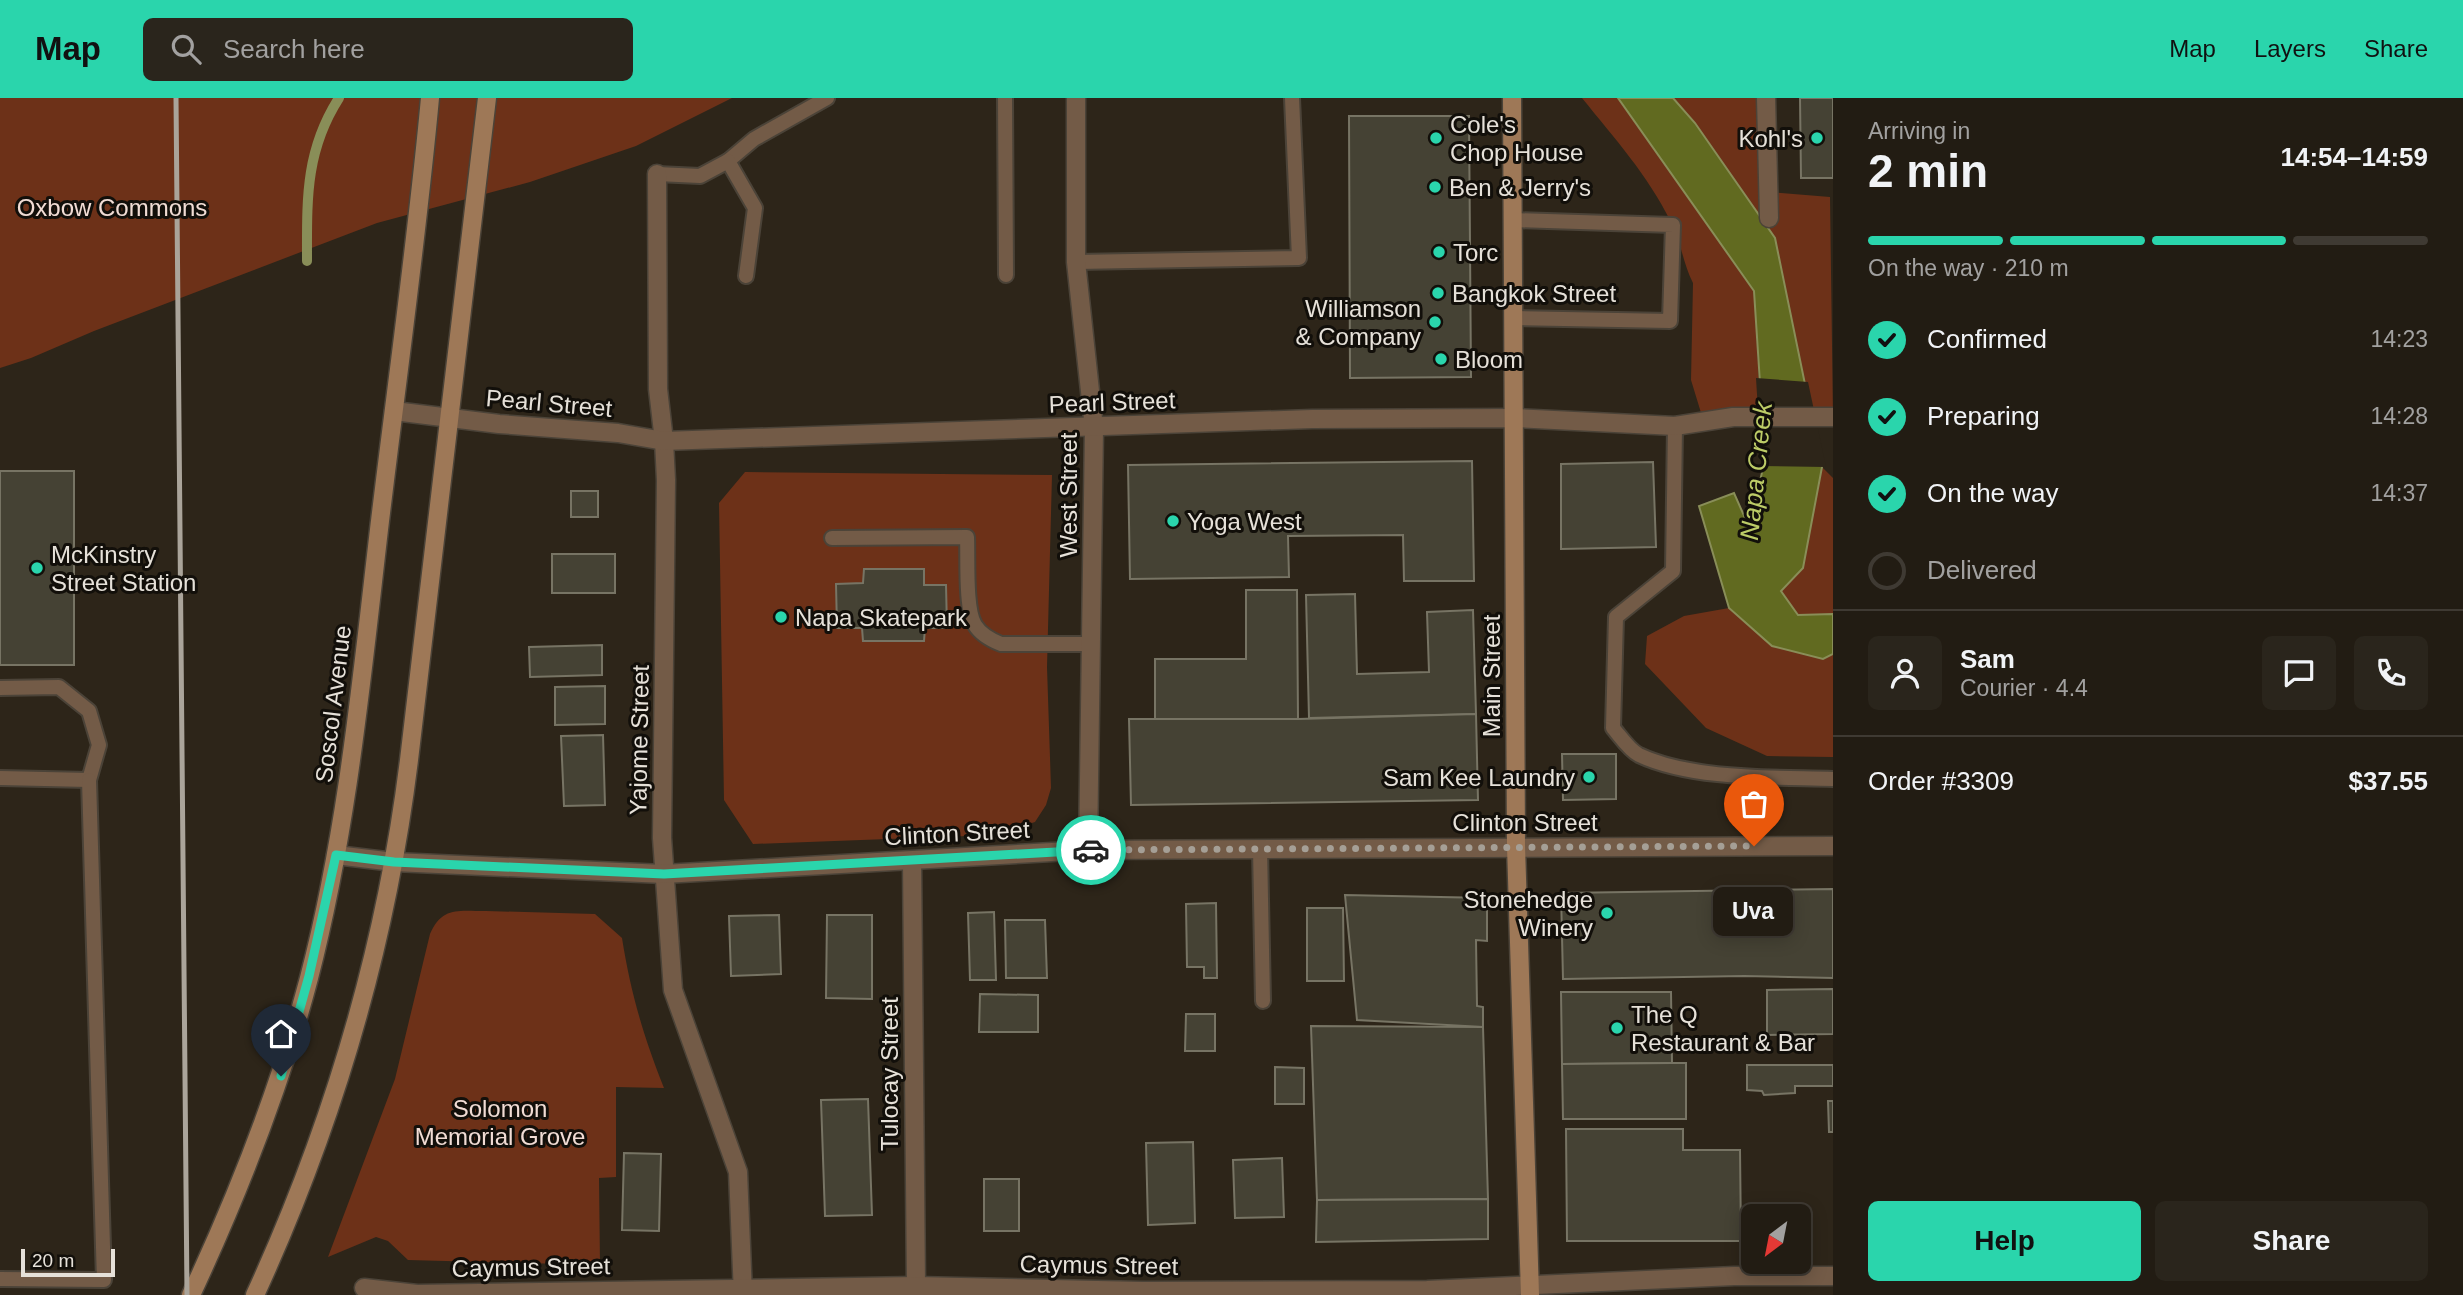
<!DOCTYPE html>
<html lang="en">
<head>
<meta charset="utf-8">
<style>
  :root { --surface:#221c13; --page:#2a251c; --text:#f1f3f6; --muted:#a2a1a0; --line:#3f3a33; --accent:#2ad5ac }
  body { margin:0; font-family:Helvetica,sans-serif; background:var(--page); color:var(--text); height:100vh; display:flex; flex-direction:column; font-size:26px; white-space:nowrap }
  * { box-sizing:border-box; margin:0 }
  p { font-size:23px; color:var(--muted) }
  .icon { flex:none; width:38px; height:38px; fill:none; stroke:currentColor; stroke-width:2; stroke-linecap:round; stroke-linejoin:round }
  .map { position:relative; flex:1; overflow:hidden }
  .drawer { display:flex; flex-direction:column; background:var(--surface); width:630px }
  .drawer>* { flex:none }
  .needle { width:46px; rotate:212deg }
  .controls { position:absolute; left:1741px; top:1106px; display:grid; gap:14px }
  .controls a { display:grid; place-items:center; width:70px; height:70px; border-radius:10px; background:var(--surface); box-shadow:0 4px 18px #0003,0 0 0 2px var(--line); font-size:35px }
  .scale { position:absolute; left:21px; bottom:18px; width:94px; box-sizing:border-box; padding-left:7px; border:4px solid #e6e1d9; border-top:0; font-size:19px; line-height:24px; white-space:nowrap; color:#e6e1d9; -webkit-text-stroke:5px #120f0a; paint-order:stroke }
  .pin { position:absolute; display:grid; place-items:center; width:60px; height:60px; color:#fff; margin:-72px -30px; border-radius:50% 50% 50% 0; rotate:-45deg; box-shadow:0 0 7px #0007 }
  .pin .icon { rotate:45deg }
  .courier { position:absolute; display:grid; place-items:center; width:70px; height:70px; margin:-35px; border:5px solid #2ad5ac; border-radius:50%; background:#fff; color:#222; box-shadow:0 2px 9px #0007 }
  .bubble { position:absolute; height:49px; border-radius:10px; background:var(--surface); box-shadow:0 4px 18px #0003,0 0 0 2px var(--line); font-size:23px; font-weight:600; line-height:49px; text-align:center }
  .head em { font-style:normal; font-weight:600 }
  .head div { display:flex; flex-direction:column-reverse }
  .head { display:flex; align-items:center; justify-content:space-between; height:119px; padding:0 35px }
  h1 { font-size:46px; font-weight:600; line-height:52px }
  .bar { display:grid; grid-template-columns:repeat(4,1fr); gap:10px 7px; align-content:center; height:84px; padding:0 35px }
  .bar i { height:9px; border-radius:5px; background:var(--line) }
  .bar .selected { background:var(--accent) }
  .bar p { grid-column:span 4 }
  .line { display:flex; align-items:center; gap:18px; padding:0 35px; border-top:2px solid var(--line) }
  .line div { flex:1 }
  .round { display:grid; place-items:center; flex:none; width:74px; height:74px; border-radius:10px; background:var(--page) }
  ol { padding:0 35px; list-style:none }
  li { display:flex; align-items:center; gap:21px; height:77px }
  li p { margin-inline-start:auto }
  li .icon { padding:7px; border-radius:50%; background:var(--accent); color:#111; stroke-width:4 }
  li:last-child { color:var(--muted) }
  li i { width:38px; height:38px; border:4px solid var(--line); border-radius:50% }
  .cta { display:flex; gap:14px; margin-top:auto; padding:14px 35px }
  .cta a { flex:1; height:80px; border-radius:10px; background:var(--accent); color:#111; font-size:28px; font-weight:600; line-height:80px; text-align:center }
  .cta a+a { background:var(--page); color:var(--text) }
  header { display:flex; align-items:center; gap:42px; box-sizing:border-box; height:98px; padding:0 35px; background:var(--accent); color:#111 }
  header strong { font-size:33px }
  nav { display:flex; gap:38px; margin-inline-start:auto; font-size:24px }
  .search { width:490px; height:63px; background:var(--page); display:flex; align-items:center; gap:18px; box-sizing:border-box; padding:0 24px; border-radius:10px; color:var(--muted); font-size:26px }
  main { display:flex; flex:1; min-height:0 }
  .map>svg:first-child { display:block }
  .green { fill:#6d3118 }
  .water { fill:#616a20; stroke:#898e58; stroke-width:2 }
  .pier { fill:#2d2519 }
  .lines { fill:none; stroke-linecap:round; stroke-linejoin:round }
  .stream { stroke:#898e58; stroke-width:10 }
  .building { fill:#454234; stroke:#777464; stroke-width:2 }
  .lane-casing { stroke:#4b4338; stroke-width:18 }
  .street-casing { stroke:#4b4338; stroke-width:21 }
  .secondary-casing { stroke:#4b4338; stroke-width:21 }
  .lane { stroke:#735b47; stroke-width:14 }
  .street { stroke:#735b47; stroke-width:18 }
  .secondary { stroke:#9e7857; stroke-width:18 }
  .rail { stroke:#aaa49a; stroke-width:5 }
  .done { stroke:#a59f96; stroke-width:7; stroke-dasharray:0 12.6 }
  .route { stroke:#2ad5ac; stroke-width:9 }
  .poi-dot { fill:#2ad5ac; stroke:#120f0a; stroke-width:2.5 }
  .labels { text-anchor:middle; dominant-baseline:central; stroke-width:6; stroke-linejoin:round; paint-order:stroke }
  .poi-label { font-size:24px; fill:#e6e1d9; stroke:#120f0a; text-anchor:start }
  .park-label { font-size:24px; fill:#f1dcd4; stroke:#120f0a }
  .street-label { font-size:24px; fill:#e6e1d9; stroke:#120f0a }
  .water-label { font-size:26px; font-style:italic; fill:#bdcc67; stroke:#120f0a }
</style>
</head>
<body>
<header>
<strong>Map</strong>
<div class="search"><svg class="icon" aria-label="search" viewBox="0 0 24 24"><circle cx="10" cy="10" r="6"/><path d="M15 15l6 6"/></svg>Search here</div>
<nav><a>Map</a><a>Layers</a><a>Share</a></nav>
</header>
<main>
<div class="map">
<svg width="1833" height="1197" viewBox="0 0 1833 1197">
  <rect width="100%" height="100%" fill="#2d2519"/>
  <g class="green">
    <path d="M0 0H732L636 48 530 84 377 125 94 233 31 260 0 270Z"/>
    <path d="M1582 0H1618L1754 193 1761 319 1702 318 1691 282 1693 185C1683 166 1681 143 1671 124 1647 76 1615 41 1582 0Z"/>
    <path d="M1673 0H1768L1769 94 1830 99 1833 319H1810L1695 25Z"/>
    <path d="M1822 369 1833 380V516L1798 517 1781 493 1803 470Z"/>
    <path d="M745 374 1052 377 1047 569 1051 690 1046 707 1035 724 994 737 753 746 724 702 719 405Z"/>
    <path d="M1729 510 1772 548 1823 561 1833 556V659L1767 658 1706 630 1645 566 1647 538 1684 518Z"/>
    <path d="M486 813 595 816 622 840C631 896 643 937 664 990L616 989V1079L599 1080 600 1167 408 1162 388 1143 376 1139 328 1159 395 981 430 836C442 808 459 813 486 813Z"/>
  </g>
  <path class="water" d="M1618 0H1673L1695 25 1775 140 1822 369 1803 470 1781 493 1798 517 1833 516V556L1823 561 1772 548 1729 510 1699 408 1734 395 1749 429 1765 362 1754 193Z"/>
  <path class="pier" d="M1756 280 1808 284 1826 369 1760 368 1761 362Z"/>
  <g class="lines">
    <path class="stream" d="M307 163C307 102 305 53 339 0"/>
  </g>
  <g class="building">
    <path d="M1800 0H1833V80H1801Z"/>
    <path d="M1349 18H1469L1471 279 1350 280Z"/>
    <path d="M1472 363 1474 483H1404L1403 437 1288 438 1289 479 1130 481 1128 367Z"/>
    <path d="M1653 364 1656 449 1561 451V366Z"/>
    <rect x="0" y="373" width="74" height="194"/>
    <rect x="571" y="393" width="27" height="26"/>
    <rect x="552" y="456" width="63" height="39"/>
    <path d="M864 471H924V487H946L947 530H925L924 543H863L862 530H837L836 486 863 485Z"/>
    <path d="M1246 492H1297L1298 621H1155V561H1246Z"/>
    <path d="M1355 496 1357 576 1429 574 1427 514 1473 512 1476 616 1309 620 1306 497Z"/>
    <path d="M602 547V577L530 579 529 549Z"/>
    <path d="M605 588V626L555 627V589Z"/>
    <path d="M1476 616 1478 702 1131 707 1129 621H1298Z"/>
    <path d="M603 637 605 707 564 708 561 638Z"/>
    <path d="M1562 656H1616V701L1563 702Z"/>
    <path d="M1833 791V880L1744 878 1563 881 1561 795Z"/>
    <path d="M1345 797 1487 800V843L1476 842 1477 908 1483 909V929L1357 922Z"/>
    <path d="M1216 805 1217 880H1204V869H1187L1186 806Z"/>
    <path d="M1307 810H1343L1344 883H1307Z"/>
    <path d="M994 814 996 882H970L968 815Z"/>
    <path d="M779 817 781 876 731 878 729 818Z"/>
    <path d="M827 817H872V901L826 900Z"/>
    <path d="M1005 822H1045L1047 880H1006Z"/>
    <path d="M1833 891V936L1767 937V892Z"/>
    <path d="M1561 894H1671L1672 965 1562 966Z"/>
    <path d="M980 896 1038 897V934H979Z"/>
    <path d="M1186 916H1215V953H1185Z"/>
    <path d="M1311 928 1483 929 1488 1101 1317 1102Z"/>
    <path d="M1672 965H1686V1021H1563L1562 966Z"/>
    <path d="M1747 967H1833V988H1795V995L1764 997 1762 993 1747 992Z"/>
    <path d="M1275 969 1304 970V1006H1275Z"/>
    <path d="M868 1001 872 1117 825 1118 821 1002Z"/>
    <path d="M1828 1003H1833V1034H1829Z"/>
    <path d="M1566 1031H1683V1052H1740L1741 1143H1567Z"/>
    <path d="M1193 1044 1195 1125 1148 1127 1146 1045Z"/>
    <path d="M624 1055 661 1056 659 1133 622 1132Z"/>
    <path d="M1282 1060 1284 1119 1235 1120 1233 1062Z"/>
    <rect x="984" y="1081" width="35" height="52"/>
    <path d="M1488 1101V1141L1316 1144 1317 1102Z"/>
  </g>
  <g class="lines">
    <defs>
      <g id="lane">
        <path d="M1005 0 1006 177"/>
        <path d="M728 63 754 41 827 0"/>
        <path d="M657 76 700 78 728 63 755 110 746 178"/>
        <path d="M1513 122 1673 127 1670 223 1514 220"/>
        <path d="M1076 164 1299 160 1292 0"/>
        <path d="M1675 328 1673 473 1616 519 1613 630C1620 638 1629 652 1639 657 1692 682 1775 679 1833 681"/>
        <path d="M832 440 967 439C968 460 965 511 975 527 981 537 991 542 1001 546H1091"/>
        <path d="M0 590 59 589 89 613 99 647 89 682 0 680"/>
        <path d="M1260 750 1263 903"/>
        <path d="M0 1181 104 1182 89 682"/>
      </g>
      <g id="street">
        <path d="M1076 0V164L1094 330 1088 752"/>
        <path d="M1766 0 1769 120"/>
        <path d="M657 76 658 291 664 343 666 382 662 740 673 892 738 1074 743 1197"/>
        <path d="M394 313 499 326 618 335 664 343 1312 321 1515 320 1675 328 1733 319H1833"/>
        <path d="M336 757 394 764 664 776 1088 752 1833 748"/>
        <path d="M912 763 916 1188"/>
        <path d="M364 1190 417 1196 916 1188 1143 1193 1427 1192 1734 1178H1833"/>
      </g>
      <g id="secondary">
        <path d="M1512 0 1516 748 1530 1197"/>
        <path d="M191 1197C239 1094 280 990 309 880 348 730 362 576 380 423 397 282 417 141 430 0"/>
        <path d="M255 1197C333 1027 386 848 409 662L487 0"/>
      </g>
    </defs>
    <use href="#lane" class="lane-casing"/>
    <use href="#street" class="street-casing"/>
    <use href="#secondary" class="secondary-casing"/>
    <use href="#lane" class="lane"/>
    <use href="#street" class="street"/>
    <use href="#secondary" class="secondary"/>
    <path class="rail" d="M176 0 187 1197"/>
  </g>
  <g class="lines">
    <path class="done" d="M1091 752 1754 748"/>
    <path class="route" d="M281 978 309 878 336 757 394 764 664 776 1091 752"/>
  </g>
  <g class="poi-dot">
    <circle cx="1436" cy="40" r="7"/>
    <circle cx="1817" cy="40" r="7"/>
    <circle cx="1435" cy="89" r="7"/>
    <circle cx="1439" cy="154" r="7"/>
    <circle cx="1438" cy="195" r="7"/>
    <circle cx="1435" cy="224" r="7"/>
    <circle cx="1441" cy="261" r="7"/>
    <circle cx="1173" cy="423" r="7"/>
    <circle cx="37" cy="470" r="7"/>
    <circle cx="781" cy="519" r="7"/>
    <circle cx="1589" cy="679" r="7"/>
    <circle cx="1607" cy="815" r="7"/>
    <circle cx="1617" cy="930" r="7"/>
  </g>
  <g class="labels">
    <g class="poi-label">
      <text x="1450" y="26">Cole's<tspan x="1450" dy="28">Chop House</tspan></text>
      <text x="1803" y="40" text-anchor="end">Kohl's</text>
      <text x="1449" y="89">Ben &amp; Jerry's</text>
      <text x="1453" y="154">Torc</text>
      <text x="1452" y="195">Bangkok Street</text>
      <text x="1421" y="210" text-anchor="end">Williamson<tspan x="1421" dy="28">&amp; Company</tspan></text>
      <text x="1455" y="261">Bloom</text>
      <text x="1187" y="423">Yoga West</text>
      <text x="51" y="456">McKinstry<tspan x="51" dy="28">Street Station</tspan></text>
      <text x="795" y="519">Napa Skatepark</text>
      <text x="1575" y="679" text-anchor="end">Sam Kee Laundry</text>
      <text x="1593" y="801" text-anchor="end">Stonehedge<tspan x="1593" dy="28">Winery</tspan></text>
      <text x="1631" y="916">The Q<tspan x="1631" dy="28">Restaurant &amp; Bar</tspan></text>
    </g>
    <g class="park-label">
      <text x="112" y="109">Oxbow Commons</text>
      <text x="500" y="1010">Solomon<tspan x="500" dy="28">Memorial Grove</tspan></text>
    </g>
    <g class="street-label">
      <text transform="translate(1112 304) rotate(-2)">Pearl Street</text>
      <text transform="translate(549 305) rotate(5)">Pearl Street</text>
      <text transform="translate(1068 397) rotate(-90)">West Street</text>
      <text transform="translate(1491 578) rotate(-90)">Main Street</text>
      <text transform="translate(333 606) rotate(-83)">Soscol Avenue</text>
      <text transform="translate(639 642) rotate(-89)">Yajome Street</text>
      <text x="1525" y="724">Clinton Street</text>
      <text transform="translate(957 735) rotate(-3)">Clinton Street</text>
      <text transform="translate(889 976) rotate(-90)">Tulocay Street</text>
      <text transform="translate(1099 1167) rotate(1)">Caymus Street</text>
      <text transform="translate(531 1169) rotate(-1)">Caymus Street</text>
    </g>
    <g class="water-label">
      <text transform="translate(1756 373) rotate(-84)">Napa Creek</text>
    </g>
  </g>
</svg>
<div class="controls">
<a><svg class="needle" viewBox="-14 -14 28 28"><path d="M0-13l5 13h-10z" fill="#e53935"/><path d="M0 13l5-13h-10z" fill="#a2a1a0"/></svg></a>
</div>
<div class="scale">20 m</div>
<div class="pin" style="left:1754px;top:748px;background:#ea580c"><svg class="icon" aria-label="bag" viewBox="0 0 24 24"><path d="M5 8h14l-1 12H6zM9 8a3 3 0 0 1 6 0"/></svg></div>
<div class="pin" style="left:281px;top:978px;background:#1f2937"><svg class="icon" aria-label="home" viewBox="0 0 24 24"><path d="M3 11l9-7 9 7M6 9v11h12V9"/></svg></div>
<div class="courier" style="left:1091px;top:752px"><svg class="icon" aria-label="car" viewBox="0 0 24 24"><path d="M5 17H2v-5l4-1 3-4h7l3 4 3 1v5h-3M9 17h6M6 11h13"/><circle cx="7" cy="17" r="2"/><circle cx="17" cy="17" r="2"/></svg></div>
<div class="bubble" style="left:1713px;top:789px;width:80px">Uva</div>
</div>
<section class="drawer">
<div class="head"><div><h1>2 min</h1><p>Arriving in</p></div><em>14:54–14:59</em></div>
<div class="bar"><i class="selected"></i><i class="selected"></i><i class="selected"></i><i></i><p>On the way · 210 m</p></div>
<ol>
<li><svg class="icon" aria-label="check" viewBox="0 0 24 24"><path d="M5 12l5 5 9-10"/></svg>Confirmed<p>14:23</p></li>
<li><svg class="icon" aria-label="check" viewBox="0 0 24 24"><path d="M5 12l5 5 9-10"/></svg>Preparing<p>14:28</p></li>
<li><svg class="icon" aria-label="check" viewBox="0 0 24 24"><path d="M5 12l5 5 9-10"/></svg>On the way<p>14:37</p></li>
<li><i></i>Delivered</li>
</ol>
<div class="line" style="height:126px"><a class="round"><svg class="icon" aria-label="person" viewBox="0 0 24 24"><circle cx="12" cy="8" r="4"/><path d="M4 21q1-7 8-7t8 7"/></svg></a><div><b>Sam</b><p>Courier · 4.4</p></div><a class="round"><svg class="icon" aria-label="chat" viewBox="0 0 24 24"><path d="M4 5h16v11H9l-5 4z"/></svg></a><a class="round"><svg class="icon" aria-label="phone" viewBox="0 0 24 24"><path d="M5 4h4l2 5-3 2q2 4 5 5l2-3 5 2v4C11 20 4 13 5 4z"/></svg></a></div>
<div class="line" style="height:91px"><div>Order #3309</div><b>$37.55</b></div>
<div class="cta"><a>Help</a><a>Share</a></div>
</section>
</main>
</body>
</html>
